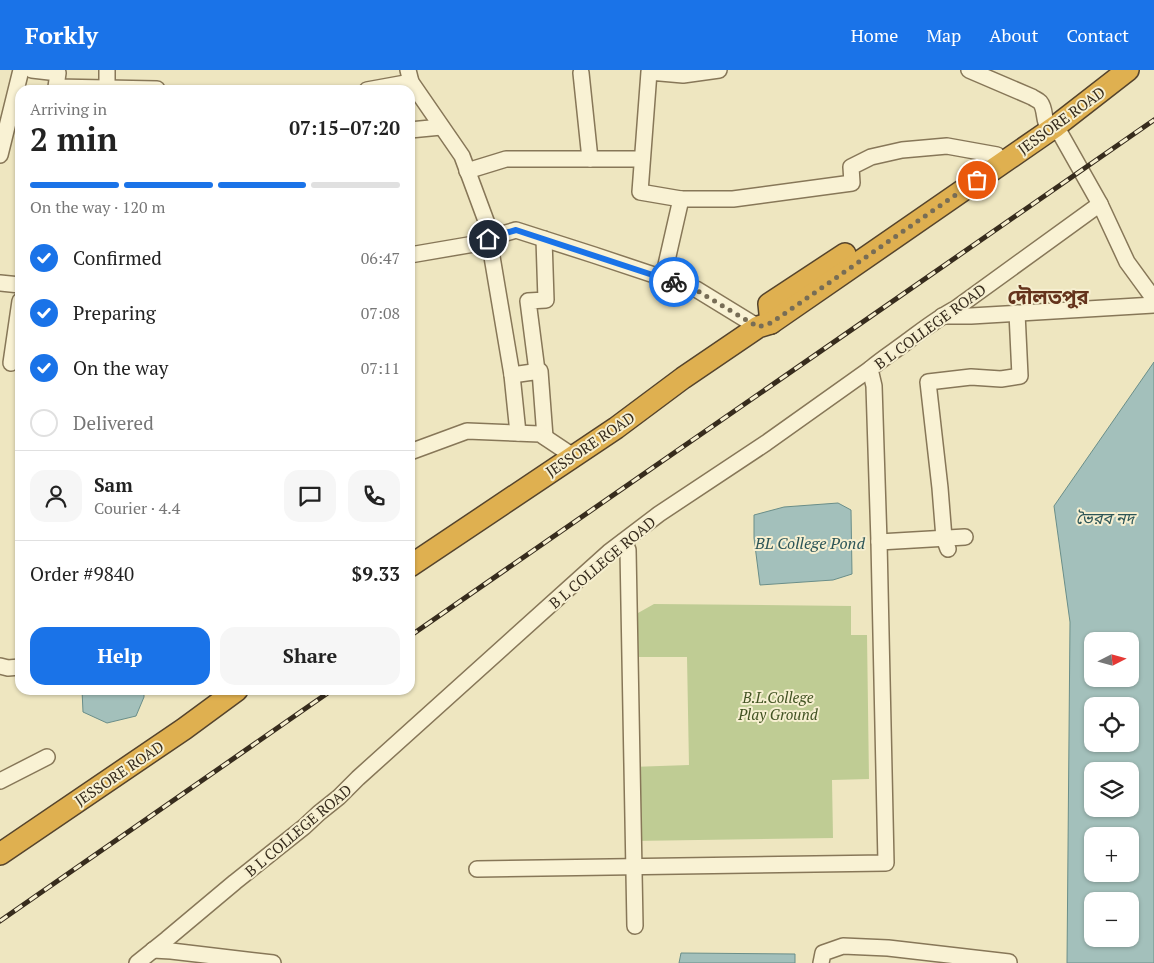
<!DOCTYPE html>
<html lang="en">
<head>
<meta charset="utf-8">
<style>
  :root { --surface:#fff; --page:#f6f6f6; --text:#222; --muted:#767676; --line:#e0e0e0; --accent:#1a73e8 }
  body { margin:0; font-family:"PT Serif","Noto Sans Bengali",serif; background:var(--page); color:var(--text); height:100vh; display:flex; flex-direction:column; font-size:19px; white-space:nowrap }
  * { box-sizing:border-box; margin:0 }
  p { font-size:16px; color:var(--muted) }
  .icon { flex:none; width:28px; height:28px; fill:none; stroke:currentColor; stroke-width:2; stroke-linecap:round; stroke-linejoin:round }
  .map { position:relative; flex:1; overflow:hidden }
  .details { position:absolute; left:15px; top:15px; width:400px; height:610px; display:flex; flex-direction:column; background:var(--surface); border-radius:15px; box-shadow:0 1px 4px #0004 }
  .details>* { flex:none }
  .needle { width:32px; rotate:84deg }
  .fabs { position:absolute; left:1084px; top:562px; display:grid; gap:10px }
  .fabs a { display:grid; place-items:center; width:55px; height:55px; border-radius:10px; background:var(--surface); box-shadow:0 1px 4px #0004; font-size:25px }
  .pin { position:absolute; display:grid; place-items:center; width:42px; height:42px; color:#fff; margin:-21px; border:2px solid #fff; border-radius:50%; box-shadow:0 1px 5px #0007 }
  .courier { position:absolute; display:grid; place-items:center; width:50px; height:50px; margin:-25px; border:4px solid #1a73e8; border-radius:50%; background:#fff; color:#222; box-shadow:0 1px 6px #0007 }
  .overview em { font-style:normal; font-weight:700 }
  .overview div { display:flex; flex-direction:column-reverse }
  .overview { display:flex; align-items:center; justify-content:space-between; height:85px; padding:0 15px }
  h1 { font-size:32px; font-weight:700; line-height:38px }
  .bar { display:grid; grid-template-columns:repeat(4,1fr); gap:8px 5px; align-content:center; height:60px; padding:0 15px }
  .bar i { height:6px; border-radius:4px; background:var(--line) }
  .bar .on { background:var(--accent) }
  .bar p { grid-column:span 4 }
  .line { display:flex; align-items:center; gap:12px; padding:0 15px; border-top:1px solid var(--line) }
  .line div { flex:1 }
  .round { display:grid; place-items:center; flex:none; width:52px; height:52px; border-radius:15px; background:var(--page) }
  ol { padding:0 15px; list-style:none }
  li { display:flex; align-items:center; gap:15px; height:55px }
  li p { margin-inline-start:auto }
  li .icon { padding:5px; border-radius:50%; background:var(--accent); color:#fff; stroke-width:4 }
  li:last-child { color:var(--muted) }
  li i { width:28px; height:28px; border:2px solid var(--line); border-radius:50% }
  .action { display:flex; gap:10px; margin-top:auto; padding:10px 15px }
  .action a { flex:1; height:58px; border-radius:15px; background:var(--accent); color:#fff; font-size:20px; font-weight:700; line-height:58px; text-align:center }
  .action a+a { background:var(--page); color:var(--text) }
  header { display:flex; align-items:center; gap:30px; box-sizing:border-box; height:70px; padding:0 25px; background:var(--accent); color:#fff }
  header strong { font-size:24px }
  nav { display:flex; gap:28px; margin-inline-start:auto; font-size:18px }
  .map>svg:first-child { display:block }
  .green { fill:#bfcc94 }
  .water { fill:#a3c0bb; stroke:#6a8e89; fill-rule:evenodd }
  .lines { fill:none; stroke-linecap:round; stroke-linejoin:round }
  .minor-casing { stroke:#877758; stroke-width:18 }
  .highway-casing { stroke:#55442d; stroke-width:24 }
  .minor { stroke:#f9f2d4; stroke-width:15 }
  .highway { stroke:#dfb050; stroke-width:21 }
  .rail-casing { stroke:#372c1d; stroke-width:5 }
  .rail { stroke:#f6efd0; stroke-width:3; stroke-dasharray:9; stroke-linecap:butt }
  .done { stroke:#776d56; stroke-width:5; stroke-dasharray:0 9 }
  .route { stroke:#1a73e8; stroke-width:6 }
  .labels { text-anchor:middle; dominant-baseline:central; stroke-width:4; stroke-linejoin:round; paint-order:stroke }
  .street-label { font-size:15px; fill:#372c1d; stroke:#f6efd0 }
  .park-label { font-size:15px; font-style:italic; fill:#425323; stroke:#f6efd0 }
  .water-label { font-size:16px; font-style:italic; fill:#2c5557; stroke:#f6efd0 }
  .district-label { font-size:20px; font-weight:bold; fill:#64331c; stroke:#f6efd0 }
</style>
</head>
<body>
<header>
<strong>Forkly</strong>
<nav><a>Home</a><a>Map</a><a>About</a><a>Contact</a></nav>
</header>
<div class="map">
<svg width="1154" height="893" viewBox="0 0 1154 893">
  <rect width="100%" height="100%" fill="#eee6c0"/>
  <path class="green" d="M654 534 851 536V565H867L869 709 832 710 833 768 632 771 631 697 689 695 687 587H638V543Z"/>
  <g class="water">
    <path d="M1154 292V893H1067L1070 552 1054 436ZM1092 571H1130V609H1092ZM1092 636H1130V674H1092ZM1092 701H1130V739H1092ZM1092 766H1130V804H1092ZM1092 831H1130V869H1092Z"/>
    <path d="M838 433 851 440 852 504 833 510 760 515 754 468V445L784 437Z"/>
    <path d="M82 620H144V627L136 646 107 653 83 642Z"/>
    <path d="M681 883 795 884V893H679Z"/>
  </g>
  <g class="lines">
    <defs>
      <g id="minor">
        <path d="M32 0 58 3 56 17 157 19V20"/>
        <path d="M107 0V18"/>
        <path d="M408 0 411 12 462 86 492 167"/>
        <path d="M969 0 1032 27C1035 29 1038 30 1040 32 1046 39 1043 50 1048 57L1056 56 1100 134 1127 192 1154 229"/>
        <path d="M581 3 590 89"/>
        <path d="M367 20 411 12"/>
        <path d="M410 60 441 57"/>
        <path d="M0 85 21 0"/>
        <path d="M467 101 506 89H642"/>
        <path d="M681 129H733L852 113 851 97 871 87 902 80 947 76 997 85"/>
        <path d="M489 169 512 305 518 363"/>
        <path d="M410 185 480 173 492 167 516 160 594 185 696 219 758 257"/>
        <path d="M663 208 681 129 640 122 649 2 683 5 719 0"/>
        <path d="M0 213 20 215"/>
        <path d="M942 246H971L1154 235"/>
        <path d="M11 293 20 231"/>
        <path d="M537 301 528 231 546 230 544 169"/>
        <path d="M512 305 540 301 545 367"/>
        <path d="M410 382 467 361 540 364 573 386"/>
        <path d="M624 471 628 480 635 856"/>
        <path d="M879 472 965 467"/>
        <path d="M948 479 944 468 940 418 928 312 971 307 1001 309 1020 306 1017 243"/>
        <path d="M0 596 8 598 20 597"/>
        <path d="M0 711 47 687"/>
        <path d="M477 799 886 793 879 472 874 316 870 299"/>
        <path d="M153 880 171 881 273 893"/>
        <path d="M137 893 167 869 235 812 304 757 319 743 339 727 358 708 609 482 659 444 766 373 870 299C883 288 896 280 909 270 924 259 938 248 955 239L1100 134"/>
        <path d="M821 893 823 883 843 876 888 878 1009 892"/>
      </g>
      <g id="highway">
        <path d="M771 253 769 234 845 184"/>
        <path d="M410 496 616 358 683 308 758 257 771 253 1056 56 1128 0"/>
        <path d="M0 784 184 659 237 620"/>
      </g>
    </defs>
    <use href="#minor" class="minor-casing"/>
    <use href="#highway" class="highway-casing"/>
    <use href="#minor" class="minor"/>
    <use href="#highway" class="highway"/>
    <defs>
      <g id="rail">
        <path d="M410 566 1154 50"/>
        <path d="M0 851 332 620"/>
      </g>
    </defs>
    <use href="#rail" class="rail-casing"/>
    <use href="#rail" class="rail"/>
  </g>
  <g class="lines">
    <path class="done" d="M674 212 696 220 758 257 771 253 977 110"/>
    <path class="route" d="M488 169 492 167 516 160 674 212"/>
  </g>
  <g class="labels">
    <g class="street-label">
      <text transform="translate(1061 50) rotate(-36)">JESSORE ROAD</text>
      <text transform="translate(930 256) rotate(-36)">B L COLLEGE ROAD</text>
      <text transform="translate(590 374) rotate(-34)">JESSORE ROAD</text>
      <text transform="translate(602 492) rotate(-40)">B L COLLEGE ROAD</text>
      <text transform="translate(119 703) rotate(-34)">JESSORE ROAD</text>
      <text transform="translate(298 760) rotate(-40)">B L COLLEGE ROAD</text>
    </g>
    <g class="park-label">
      <text x="778" y="627">B.L.College<tspan x="778" dy="17">Play Ground</tspan></text>
    </g>
    <g class="water-label">
      <text x="1105" y="448">ভৈরব নদ</text>
      <text x="810" y="473">BL College Pond</text>
    </g>
    <g class="district-label">
      <text x="1048" y="226">দৌলতপুর</text>
    </g>
  </g>
</svg>
<div class="fabs">
<a><svg class="needle" viewBox="-14 -14 28 28"><path d="M0-13l5 13h-10z" fill="#e53935"/><path d="M0 13l5-13h-10z" fill="#767676"/></svg></a>
<a><svg class="icon" aria-label="locate" viewBox="0 0 24 24"><circle cx="12" cy="12" r="6"/><path d="M12 2v4M12 18v4M2 12h4M18 12h4"/></svg></a>
<a><svg class="icon" aria-label="layers" viewBox="0 0 24 24"><path d="M12 4l9 5-9 5-9-5zM3 14l9 5 9-5"/></svg></a>
<a>+</a>
<a>−</a>
</div>
<div class="pin" style="left:977px;top:110px;background:#ea580c"><svg class="icon" aria-label="bag" viewBox="0 0 24 24"><path d="M5 8h14l-1 12H6zM9 8a3 3 0 0 1 6 0"/></svg></div>
<div class="pin" style="left:488px;top:169px;background:#1f2937"><svg class="icon" aria-label="home" viewBox="0 0 24 24"><path d="M3 11l9-7 9 7M6 9v11h12V9"/></svg></div>
<div class="courier" style="left:674px;top:212px"><svg class="icon" aria-label="bike" viewBox="0 0 24 24"><circle cx="6" cy="16" r="4"/><circle cx="18" cy="16" r="4"/><path d="M6 16l4-8h5l3 8M10 8l3 8H6M13 5h3"/></svg></div>
<section class="details">
<div class="overview"><div><h1>2 min</h1><p>Arriving in</p></div><em>07:15–07:20</em></div>
<div class="bar"><i class="on"></i><i class="on"></i><i class="on"></i><i></i><p>On the way · 120 m</p></div>
<ol>
<li><svg class="icon" aria-label="check" viewBox="0 0 24 24"><path d="M5 12l5 5 9-10"/></svg>Confirmed<p>06:47</p></li>
<li><svg class="icon" aria-label="check" viewBox="0 0 24 24"><path d="M5 12l5 5 9-10"/></svg>Preparing<p>07:08</p></li>
<li><svg class="icon" aria-label="check" viewBox="0 0 24 24"><path d="M5 12l5 5 9-10"/></svg>On the way<p>07:11</p></li>
<li><i></i>Delivered</li>
</ol>
<div class="line" style="height:90px"><a class="round"><svg class="icon" aria-label="person" viewBox="0 0 24 24"><circle cx="12" cy="8" r="4"/><path d="M4 21q1-7 8-7t8 7"/></svg></a><div><b>Sam</b><p>Courier · 4.4</p></div><a class="round"><svg class="icon" aria-label="chat" viewBox="0 0 24 24"><path d="M4 5h16v11H9l-5 4z"/></svg></a><a class="round"><svg class="icon" aria-label="phone" viewBox="0 0 24 24"><path d="M5 4h4l2 5-3 2q2 4 5 5l2-3 5 2v4C11 20 4 13 5 4z"/></svg></a></div>
<div class="line" style="height:65px"><div>Order #9840</div><b>$9.33</b></div>
<div class="action"><a>Help</a><a>Share</a></div>
</section>
</div>
</body>
</html>
